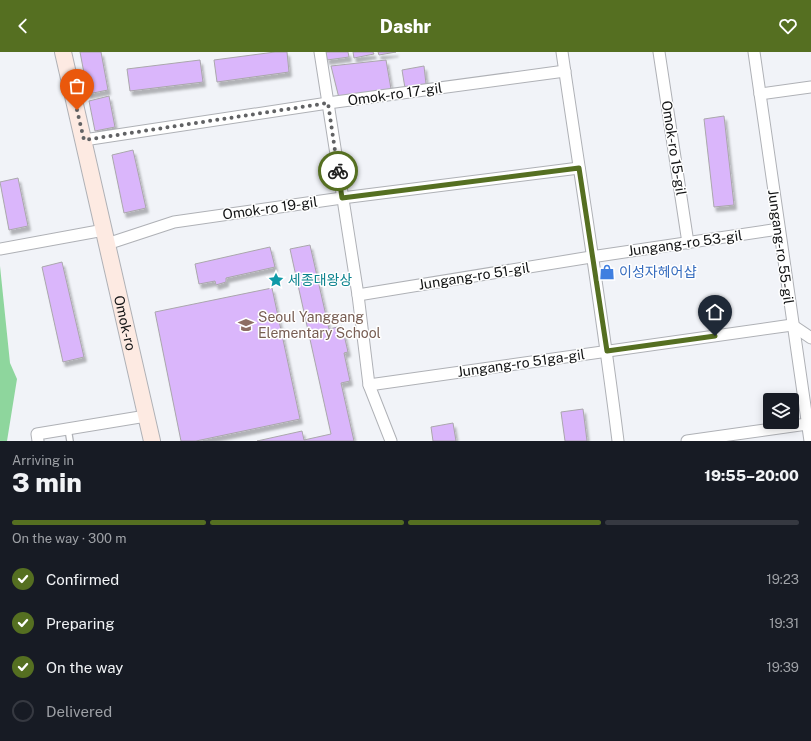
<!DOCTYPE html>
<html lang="en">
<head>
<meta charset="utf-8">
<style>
  :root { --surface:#171b24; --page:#242831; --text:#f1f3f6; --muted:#9ea1a6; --line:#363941; --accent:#556f21 }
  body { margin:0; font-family:"Public Sans","Noto Sans KR",sans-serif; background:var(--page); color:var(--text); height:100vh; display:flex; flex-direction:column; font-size:15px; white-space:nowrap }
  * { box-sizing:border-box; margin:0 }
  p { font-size:13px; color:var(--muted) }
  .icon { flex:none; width:22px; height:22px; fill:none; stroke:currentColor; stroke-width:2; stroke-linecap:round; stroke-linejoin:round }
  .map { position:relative; height:389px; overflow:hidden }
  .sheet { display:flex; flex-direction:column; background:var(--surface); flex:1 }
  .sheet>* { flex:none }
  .fabs { position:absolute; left:763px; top:341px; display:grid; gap:8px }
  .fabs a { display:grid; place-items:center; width:36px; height:36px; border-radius:4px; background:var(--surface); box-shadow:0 2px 10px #0003; font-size:20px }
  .pin { position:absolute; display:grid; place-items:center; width:34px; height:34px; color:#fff; margin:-41px -17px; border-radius:50% 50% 50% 0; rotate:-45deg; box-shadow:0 0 4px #0007 }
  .pin .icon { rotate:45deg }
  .courier { position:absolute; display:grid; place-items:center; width:40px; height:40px; margin:-20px; border:3px solid #556f21; border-radius:50%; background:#fff; color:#222; box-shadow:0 1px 5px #0007 }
  .summary em { font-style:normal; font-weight:800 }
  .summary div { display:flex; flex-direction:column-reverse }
  .summary { display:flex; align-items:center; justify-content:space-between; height:68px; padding:0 12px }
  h1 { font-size:26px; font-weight:800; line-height:30px }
  .bar { display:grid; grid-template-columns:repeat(4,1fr); gap:6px 4px; align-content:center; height:48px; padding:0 12px }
  .bar i { height:5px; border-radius:3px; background:var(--line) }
  .bar .on { background:var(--accent) }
  .bar p { grid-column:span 4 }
  ol { padding:0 12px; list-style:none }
  li { display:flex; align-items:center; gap:12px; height:44px }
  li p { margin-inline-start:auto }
  li .icon { padding:4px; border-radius:50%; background:var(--accent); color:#fff; stroke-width:4 }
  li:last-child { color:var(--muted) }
  li i { width:22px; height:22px; border:2px solid var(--line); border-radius:50% }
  header { display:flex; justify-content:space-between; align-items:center; height:52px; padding:0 12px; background:var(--accent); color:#fff; font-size:18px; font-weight:800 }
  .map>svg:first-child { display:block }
  .green { fill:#8ed69d }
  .building { fill:#dab6fb; stroke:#aaa7ac; filter:url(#shadow) }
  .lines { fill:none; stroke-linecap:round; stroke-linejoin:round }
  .service-casing { stroke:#afb1b6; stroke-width:8 }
  .minor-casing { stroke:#afb1b6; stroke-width:13 }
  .secondary-casing { stroke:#afb1b6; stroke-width:18 }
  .service { stroke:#fff; stroke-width:5.5 }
  .minor { stroke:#fff; stroke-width:11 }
  .secondary { stroke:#fdeae2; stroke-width:16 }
  .done { stroke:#616264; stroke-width:4; stroke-dasharray:0 7.2 }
  .route { stroke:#556f21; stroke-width:5 }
  .labels { text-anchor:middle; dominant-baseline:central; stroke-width:3; stroke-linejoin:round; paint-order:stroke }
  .street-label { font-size:14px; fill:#131415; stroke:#fff }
  .shop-label { font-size:14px; fill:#366cbe; stroke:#fff; text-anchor:start }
  .culture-label { font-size:14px; fill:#0d838f; stroke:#fff; text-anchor:start }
  .education-label { font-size:14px; fill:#785e54; stroke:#fff; text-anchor:start }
</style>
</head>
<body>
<header><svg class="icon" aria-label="back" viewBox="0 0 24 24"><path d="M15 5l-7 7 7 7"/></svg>Dashr<svg class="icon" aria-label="heart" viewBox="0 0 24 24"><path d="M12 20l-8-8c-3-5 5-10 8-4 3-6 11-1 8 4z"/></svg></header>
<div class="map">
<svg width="811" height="389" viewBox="0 0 811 389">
  <defs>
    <filter id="shadow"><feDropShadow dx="2.5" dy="4.5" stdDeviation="1" flood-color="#0004"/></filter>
  </defs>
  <rect width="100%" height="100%" fill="#f1f3f8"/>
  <path class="green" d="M0 214 10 311 17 327 7 389H0Z"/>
  <g class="building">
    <path d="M80 0H101L108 38 88 42Z"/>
    <path d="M275 0H287L289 20 217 30 214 8Z"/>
    <path d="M326 0H348L349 5 327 8Z"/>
    <path d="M353 0H373L374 2 354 6Z"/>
    <path d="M378 0H396L379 3Z"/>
    <path d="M200 8 203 30 130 39 127 17Z"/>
    <path d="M386 8 391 37 339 46 331 14Z"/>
    <path d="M424 14 426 32 405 36 402 18Z"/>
    <path d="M109 44 115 75 95 79 89 49Z"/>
    <path d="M724 64 734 153 714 155 704 67Z"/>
    <path d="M133 98 146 156 124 161 112 103Z"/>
    <path d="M18 126 28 174 9 178 0 130Z"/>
    <path d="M310 193 329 277 342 274 348 300 344 301 350 329 341 331 354 389H257L302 379 304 388 331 382 290 197Z"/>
    <path d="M270 195 275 215 226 226V230L216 233 215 229 199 232 195 212Z"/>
    <path d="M62 210 84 305 63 310 42 215Z"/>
    <path d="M272 236 300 367 196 389H181L155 260Z"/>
    <path d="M583 357 587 389H565L561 360Z"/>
    <path d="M453 371 456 389H433L431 375Z"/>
  </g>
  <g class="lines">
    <defs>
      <path id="service" d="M68 377 70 389"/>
      <g id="minor">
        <path d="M320 0 358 243 369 333 391 389"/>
        <path d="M562 0C581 130 602 259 618 389"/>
        <path d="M659 0 688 191"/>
        <path d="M754 0 810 389"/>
        <path d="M760 42 811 35"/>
        <path d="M84 88 328 51 565 19"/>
        <path d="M107 192 174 170 342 146 579 116"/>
        <path d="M0 197 104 178"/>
        <path d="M358 243 591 205 779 177"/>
        <path d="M369 333 792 273 811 286"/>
        <path d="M38 389 37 382 146 364"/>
        <path d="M687 389 807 372"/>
      </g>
      <g id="secondary">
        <path id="s1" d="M63 0 152 389"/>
      </g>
    </defs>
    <use href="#service" class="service-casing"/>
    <use href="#minor" class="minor-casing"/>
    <use href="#secondary" class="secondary-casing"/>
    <use href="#service" class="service"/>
    <use href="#minor" class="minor"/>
    <use href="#secondary" class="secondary"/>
  </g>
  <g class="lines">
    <path class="done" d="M77 58 84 88 328 51 338 119"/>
    <path class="route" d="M338 119 342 146 579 116 607 299 715 284"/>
  </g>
  <defs>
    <symbol id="shop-bare" viewBox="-9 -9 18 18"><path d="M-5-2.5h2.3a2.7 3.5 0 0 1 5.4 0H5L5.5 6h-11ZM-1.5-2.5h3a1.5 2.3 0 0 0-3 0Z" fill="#3f7fe0" stroke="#fff" stroke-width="2.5" paint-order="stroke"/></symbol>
    <symbol id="sight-bare" viewBox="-9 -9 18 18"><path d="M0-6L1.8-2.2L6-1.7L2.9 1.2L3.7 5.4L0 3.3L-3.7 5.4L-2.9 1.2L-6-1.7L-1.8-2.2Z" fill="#0f9aa8" stroke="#fff" stroke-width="2.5" paint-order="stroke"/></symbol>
    <symbol id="school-bare" viewBox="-9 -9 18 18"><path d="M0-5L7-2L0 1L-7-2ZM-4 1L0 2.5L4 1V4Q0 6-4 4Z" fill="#8d6e63" stroke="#fff" stroke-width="2.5" paint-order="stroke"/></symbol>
  </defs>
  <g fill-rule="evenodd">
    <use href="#shop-bare" x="596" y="209" width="22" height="22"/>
    <use href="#sight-bare" x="265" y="217" width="22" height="22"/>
    <use href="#school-bare" x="235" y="262" width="22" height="22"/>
  </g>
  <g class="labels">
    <g class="street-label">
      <text transform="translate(395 42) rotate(-8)">Omok-ro 17-gil</text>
      <text transform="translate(674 96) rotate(81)">Omok-ro 15-gil</text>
      <text transform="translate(270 156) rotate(-8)">Omok-ro 19-gil</text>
      <text transform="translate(685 191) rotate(-8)">Jungang-ro 53-gil</text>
      <text transform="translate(781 195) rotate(82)">Jungang-ro 55-gil</text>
      <text transform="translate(474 224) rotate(-9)">Jungang-ro 51-gil</text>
      <text stroke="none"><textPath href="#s1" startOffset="278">Omok-ro</textPath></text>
      <text transform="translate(521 311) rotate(-8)">Jungang-ro 51ga-gil</text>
    </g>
    <g class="shop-label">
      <text x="619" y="220">이성자헤어샵</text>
    </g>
    <g class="culture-label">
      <text x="288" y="228">세종대왕상</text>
    </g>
    <g class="education-label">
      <text x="258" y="265">Seoul Yanggang<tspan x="258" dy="16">Elementary School</tspan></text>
    </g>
  </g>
</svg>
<div class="fabs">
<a><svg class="icon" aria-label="layers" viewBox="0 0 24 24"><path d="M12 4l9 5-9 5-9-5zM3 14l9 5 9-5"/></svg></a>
</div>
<div class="pin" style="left:77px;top:58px;background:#ea580c"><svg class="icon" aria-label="bag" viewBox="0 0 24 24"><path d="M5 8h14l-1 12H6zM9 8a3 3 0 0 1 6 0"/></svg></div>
<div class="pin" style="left:715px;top:284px;background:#1f2937"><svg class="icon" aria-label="home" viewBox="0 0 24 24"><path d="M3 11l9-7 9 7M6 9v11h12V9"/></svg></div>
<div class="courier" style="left:338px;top:119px"><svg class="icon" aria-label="bike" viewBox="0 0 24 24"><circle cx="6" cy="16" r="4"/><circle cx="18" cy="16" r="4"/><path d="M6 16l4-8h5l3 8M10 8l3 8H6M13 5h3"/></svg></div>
</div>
<section class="sheet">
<div class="summary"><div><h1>3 min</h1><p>Arriving in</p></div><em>19:55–20:00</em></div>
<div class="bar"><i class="on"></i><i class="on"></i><i class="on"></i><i></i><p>On the way · 300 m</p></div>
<ol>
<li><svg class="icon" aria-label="check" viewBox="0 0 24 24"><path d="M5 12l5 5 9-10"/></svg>Confirmed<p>19:23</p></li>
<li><svg class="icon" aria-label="check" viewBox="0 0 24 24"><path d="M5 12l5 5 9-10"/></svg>Preparing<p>19:31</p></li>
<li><svg class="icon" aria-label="check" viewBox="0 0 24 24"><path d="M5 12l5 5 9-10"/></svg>On the way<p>19:39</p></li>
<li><i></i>Delivered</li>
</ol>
</section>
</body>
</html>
